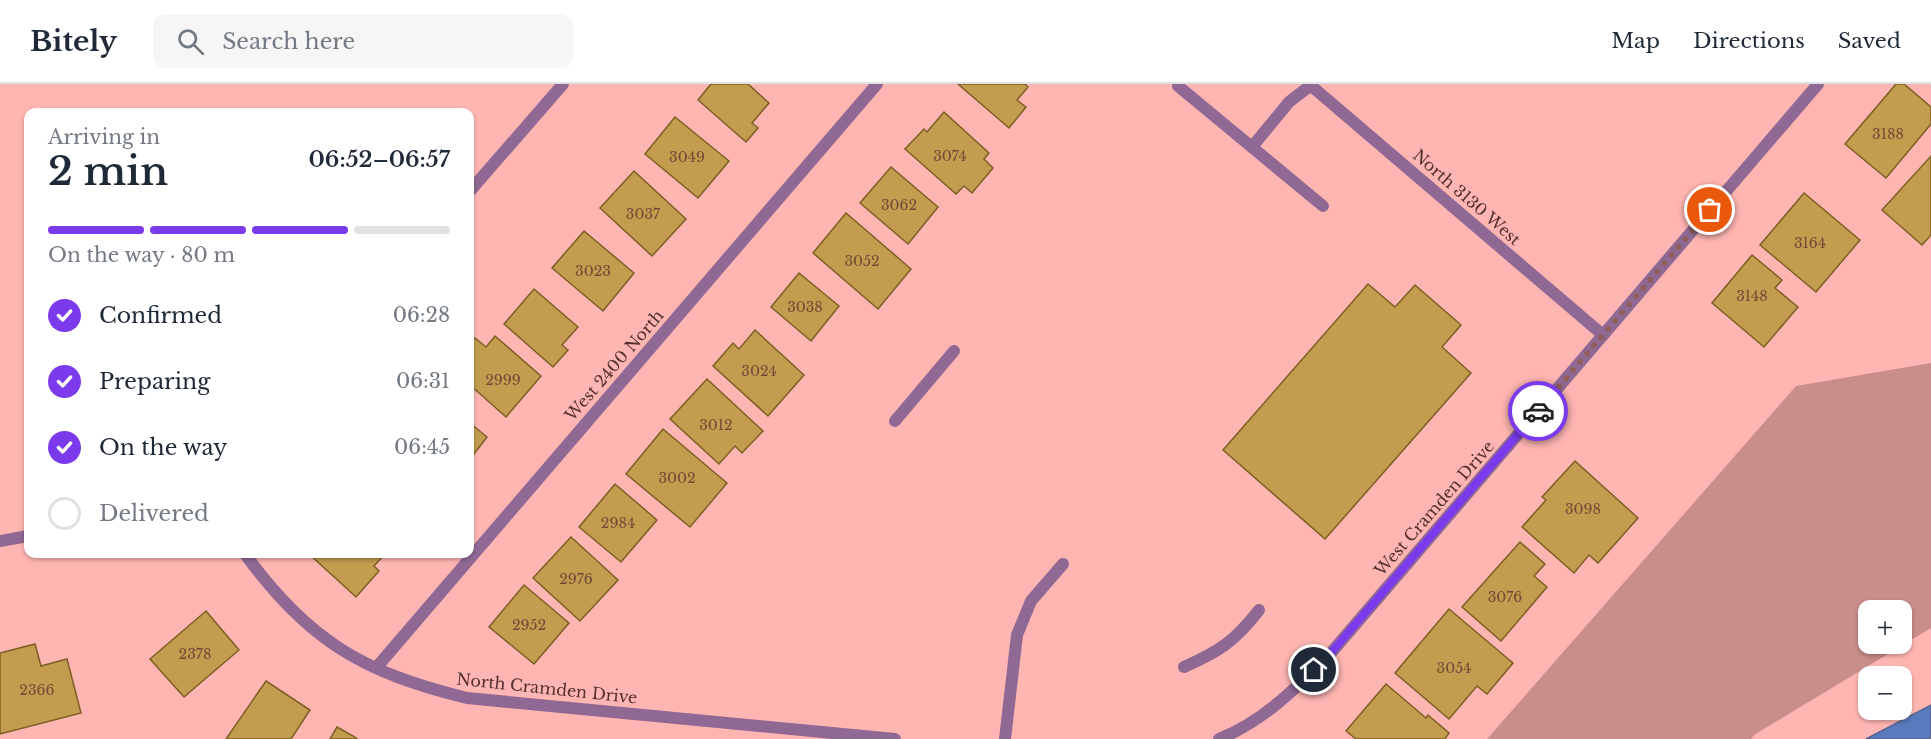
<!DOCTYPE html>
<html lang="en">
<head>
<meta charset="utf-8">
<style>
  :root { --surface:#fff; --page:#f6f6f7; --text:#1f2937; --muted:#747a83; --line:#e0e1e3; --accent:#7c3aed }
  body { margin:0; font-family:"Libre Baskerville",serif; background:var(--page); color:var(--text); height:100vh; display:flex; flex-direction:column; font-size:22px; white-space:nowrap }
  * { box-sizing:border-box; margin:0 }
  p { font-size:20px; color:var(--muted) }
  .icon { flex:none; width:33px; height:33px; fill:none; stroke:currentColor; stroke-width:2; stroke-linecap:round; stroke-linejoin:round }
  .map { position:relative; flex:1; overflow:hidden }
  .sheet { position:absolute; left:24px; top:24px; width:450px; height:450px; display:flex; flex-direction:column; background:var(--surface); border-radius:12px; box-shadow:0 2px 4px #0004 }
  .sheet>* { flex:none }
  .buttons { position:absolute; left:1858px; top:516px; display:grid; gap:12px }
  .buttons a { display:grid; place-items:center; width:54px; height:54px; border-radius:12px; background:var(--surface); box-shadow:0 2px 4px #0004; font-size:30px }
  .pin { position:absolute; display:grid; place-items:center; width:51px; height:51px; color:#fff; margin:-26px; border:3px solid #fff; border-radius:50%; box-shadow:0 2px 6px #0007 }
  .courier { position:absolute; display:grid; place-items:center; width:60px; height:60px; margin:-30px; border:4px solid #7c3aed; border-radius:50%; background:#fff; color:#222; box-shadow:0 2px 8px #0007 }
  .summary em { font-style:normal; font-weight:600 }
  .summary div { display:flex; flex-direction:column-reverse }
  .summary { display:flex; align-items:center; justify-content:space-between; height:102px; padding:0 24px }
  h1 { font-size:39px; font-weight:600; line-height:45px }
  .bar { display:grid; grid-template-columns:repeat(4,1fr); gap:9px 6px; align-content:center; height:72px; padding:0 24px }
  .bar i { height:8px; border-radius:4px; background:var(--line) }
  .bar .active { background:var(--accent) }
  .bar p { grid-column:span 4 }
  ol { padding:0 24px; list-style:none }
  li { display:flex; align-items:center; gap:18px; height:66px }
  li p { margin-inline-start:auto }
  li .icon { padding:6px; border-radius:50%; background:var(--accent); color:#fff; stroke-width:4 }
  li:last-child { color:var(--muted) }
  li i { width:33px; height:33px; border:3px solid var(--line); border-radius:50% }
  header { display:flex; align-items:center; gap:36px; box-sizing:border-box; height:84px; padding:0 30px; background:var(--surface); border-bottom:2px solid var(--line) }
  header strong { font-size:28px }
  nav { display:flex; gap:33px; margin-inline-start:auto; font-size:21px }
  .search { width:420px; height:54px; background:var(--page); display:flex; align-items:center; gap:15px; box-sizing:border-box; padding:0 21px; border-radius:12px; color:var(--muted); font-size:22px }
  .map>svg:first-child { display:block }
  .green { fill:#c98d8a; fill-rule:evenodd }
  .water { fill:#587bbe; stroke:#576493; stroke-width:1.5 }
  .building { fill:#c39c4f; stroke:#7b5f23; stroke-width:1.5 }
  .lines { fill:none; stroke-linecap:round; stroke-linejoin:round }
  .lane { stroke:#8f6994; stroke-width:12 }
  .street { stroke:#8f6994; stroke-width:12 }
  .done { stroke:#905f5c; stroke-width:6; stroke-dasharray:0 10.8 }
  .route { stroke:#7c3aed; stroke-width:8 }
  .labels { text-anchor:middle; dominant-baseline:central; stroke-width:4.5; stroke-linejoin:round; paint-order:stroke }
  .number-label { font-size:14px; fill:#704b36 }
  .street-label { font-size:16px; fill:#54302e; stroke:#ffb6b2 }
</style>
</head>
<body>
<header>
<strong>Bitely</strong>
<div class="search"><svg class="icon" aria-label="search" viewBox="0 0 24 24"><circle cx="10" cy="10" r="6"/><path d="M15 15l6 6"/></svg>Search here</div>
<nav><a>Map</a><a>Directions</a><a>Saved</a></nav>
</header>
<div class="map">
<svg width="1931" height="655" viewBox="0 0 1931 655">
  <rect width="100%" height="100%" fill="#ffb6b2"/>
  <path class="green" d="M1931 279V544L1754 651 1751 655H1487L1796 302ZM1869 526H1902V560H1869Z"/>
  <path class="water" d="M1931 621V655H1866Z"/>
  <g class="building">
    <path d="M711 0H748L769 19 752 39 758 44 746 58 698 16Z"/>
    <path d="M958 0H1025L1028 3 1017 16 1026 23 1009 44Z"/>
    <path d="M1896 0H1904L1931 23V40L1886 94 1845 60Z"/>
    <path d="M944 28 989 69 984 75 993 84 972 109 964 102 956 110 905 65 924 45 927 48Z"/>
    <path d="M675 33 729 77 698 114 645 70Z"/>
    <path d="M1931 72V151L1922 161 1882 126Z"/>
    <path d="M891 83 938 123 908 160 860 119Z"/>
    <path d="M634 87 686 135 652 172 600 124Z"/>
    <path d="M1804 109 1860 156 1816 208 1760 161Z"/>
    <path d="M846 129 911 185 878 225 813 169Z"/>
    <path d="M584 147 634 189 603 227 552 184Z"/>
    <path d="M1752 171 1782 196 1775 204 1798 223 1764 263 1712 219Z"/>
    <path d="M799 189 839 222 811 257 771 223Z"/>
    <path d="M1368 200 1395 223 1415 201 1461 241 1442 263 1471 289 1325 455 1223 366Z"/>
    <path d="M534 205 578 243 562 261 568 266 553 283 504 240Z"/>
    <path d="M755 246 804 291 768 332 713 282 733 259 739 265Z"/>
    <path d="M495 252 541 292 506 333 470 301V260L475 254 486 263Z"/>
    <path d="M707 295 763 347 742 369 735 362 719 380 670 335Z"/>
    <path d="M470 339 487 353 470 375Z"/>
    <path d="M663 345 727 399 690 443 626 390Z"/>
    <path d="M1575 377 1638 434 1598 479 1589 471 1574 489 1522 443 1546 416 1542 413Z"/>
    <path d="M615 400 657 436 621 478 579 443Z"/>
    <path d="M571 453 618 496 580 537 533 494Z"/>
    <path d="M1520 458 1545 480 1534 492 1547 503 1501 557 1462 523Z"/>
    <path d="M309 470H385L374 482 379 487 356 513Z"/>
    <path d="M524 501 569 539 534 580 489 543Z"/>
    <path d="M1449 525 1513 579 1487 610 1477 602 1449 635 1395 589Z"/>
    <path d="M206 527 239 566 184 613 150 575Z"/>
    <path d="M35 560 41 582 67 575 81 629 0 650V569Z"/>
    <path d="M266 597 310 626 291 655H226Z"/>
    <path d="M1386 600 1426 634 1428 631 1449 649 1445 655H1356L1346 647Z"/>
    <path d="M337 643 355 653 357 655H330Z"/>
  </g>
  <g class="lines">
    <g class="lane">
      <path d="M1178 2 1323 122"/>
      <path d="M1252 63 1289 18 1311 1"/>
      <path d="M895 337 954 267"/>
      <path d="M1184 583C1220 567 1235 557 1259 526"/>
      <path d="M1005 655 1017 551 1031 517 1063 480"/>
    </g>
    <g class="street">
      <path d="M1309 0 1603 251"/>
      <path d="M470 107 563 0"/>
      <path d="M0 457 28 452"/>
      <path d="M245 470C308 557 364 589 467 614L895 655"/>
      <path d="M376 584 877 0"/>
      <path d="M1219 655C1264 637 1296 604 1330 570L1818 0"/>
    </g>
  </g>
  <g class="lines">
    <path class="done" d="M1538 327 1710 126"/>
    <path class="route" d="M1314 586 1330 570 1538 327"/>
  </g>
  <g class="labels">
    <g class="number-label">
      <text x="1888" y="50">3188</text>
      <text x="950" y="72">3074</text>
      <text x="687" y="73">3049</text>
      <text x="899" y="121">3062</text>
      <text x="643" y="130">3037</text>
      <text x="1810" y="159">3164</text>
      <text x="862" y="177">3052</text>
      <text x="593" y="187">3023</text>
      <text x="1752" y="212">3148</text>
      <text x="805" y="223">3038</text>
      <text x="759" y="287">3024</text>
      <text x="503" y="296">2999</text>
      <text x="716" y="341">3012</text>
      <text x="677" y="394">3002</text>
      <text x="1583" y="425">3098</text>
      <text x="618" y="439">2984</text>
      <text x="576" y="495">2976</text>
      <text x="1505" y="513">3076</text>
      <text x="529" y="541">2952</text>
      <text x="195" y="570">2378</text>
      <text x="1454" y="584">3054</text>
      <text x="37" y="606">2366</text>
    </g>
    <g class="street-label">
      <text transform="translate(1467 113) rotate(41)">North 3130 West</text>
      <text transform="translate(614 281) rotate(-49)">West 2400 North</text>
      <text transform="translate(1434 424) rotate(-49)">West Cramden Drive</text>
      <text transform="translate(547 604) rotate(6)">North Cramden Drive</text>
    </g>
  </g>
</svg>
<div class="buttons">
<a>+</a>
<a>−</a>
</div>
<div class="pin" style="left:1710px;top:126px;background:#ea580c"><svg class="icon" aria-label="bag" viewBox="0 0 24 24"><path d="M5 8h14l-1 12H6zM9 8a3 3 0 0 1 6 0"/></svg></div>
<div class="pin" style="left:1314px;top:586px;background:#1f2937"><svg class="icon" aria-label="home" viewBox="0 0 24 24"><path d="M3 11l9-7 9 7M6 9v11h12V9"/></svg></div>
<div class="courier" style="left:1538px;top:327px"><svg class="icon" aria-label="car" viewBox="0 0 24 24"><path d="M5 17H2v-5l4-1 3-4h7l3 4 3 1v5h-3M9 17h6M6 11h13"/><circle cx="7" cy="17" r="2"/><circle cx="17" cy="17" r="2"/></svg></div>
<section class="sheet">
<div class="summary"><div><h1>2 min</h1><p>Arriving in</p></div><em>06:52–06:57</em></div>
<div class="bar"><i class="active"></i><i class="active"></i><i class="active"></i><i></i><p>On the way · 80 m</p></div>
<ol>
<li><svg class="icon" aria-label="check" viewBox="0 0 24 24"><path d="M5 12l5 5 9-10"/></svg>Confirmed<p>06:28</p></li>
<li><svg class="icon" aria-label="check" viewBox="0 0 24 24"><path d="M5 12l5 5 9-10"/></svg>Preparing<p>06:31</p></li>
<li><svg class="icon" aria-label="check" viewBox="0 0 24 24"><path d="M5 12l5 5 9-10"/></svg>On the way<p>06:45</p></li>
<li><i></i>Delivered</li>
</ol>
</section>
</div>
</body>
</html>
